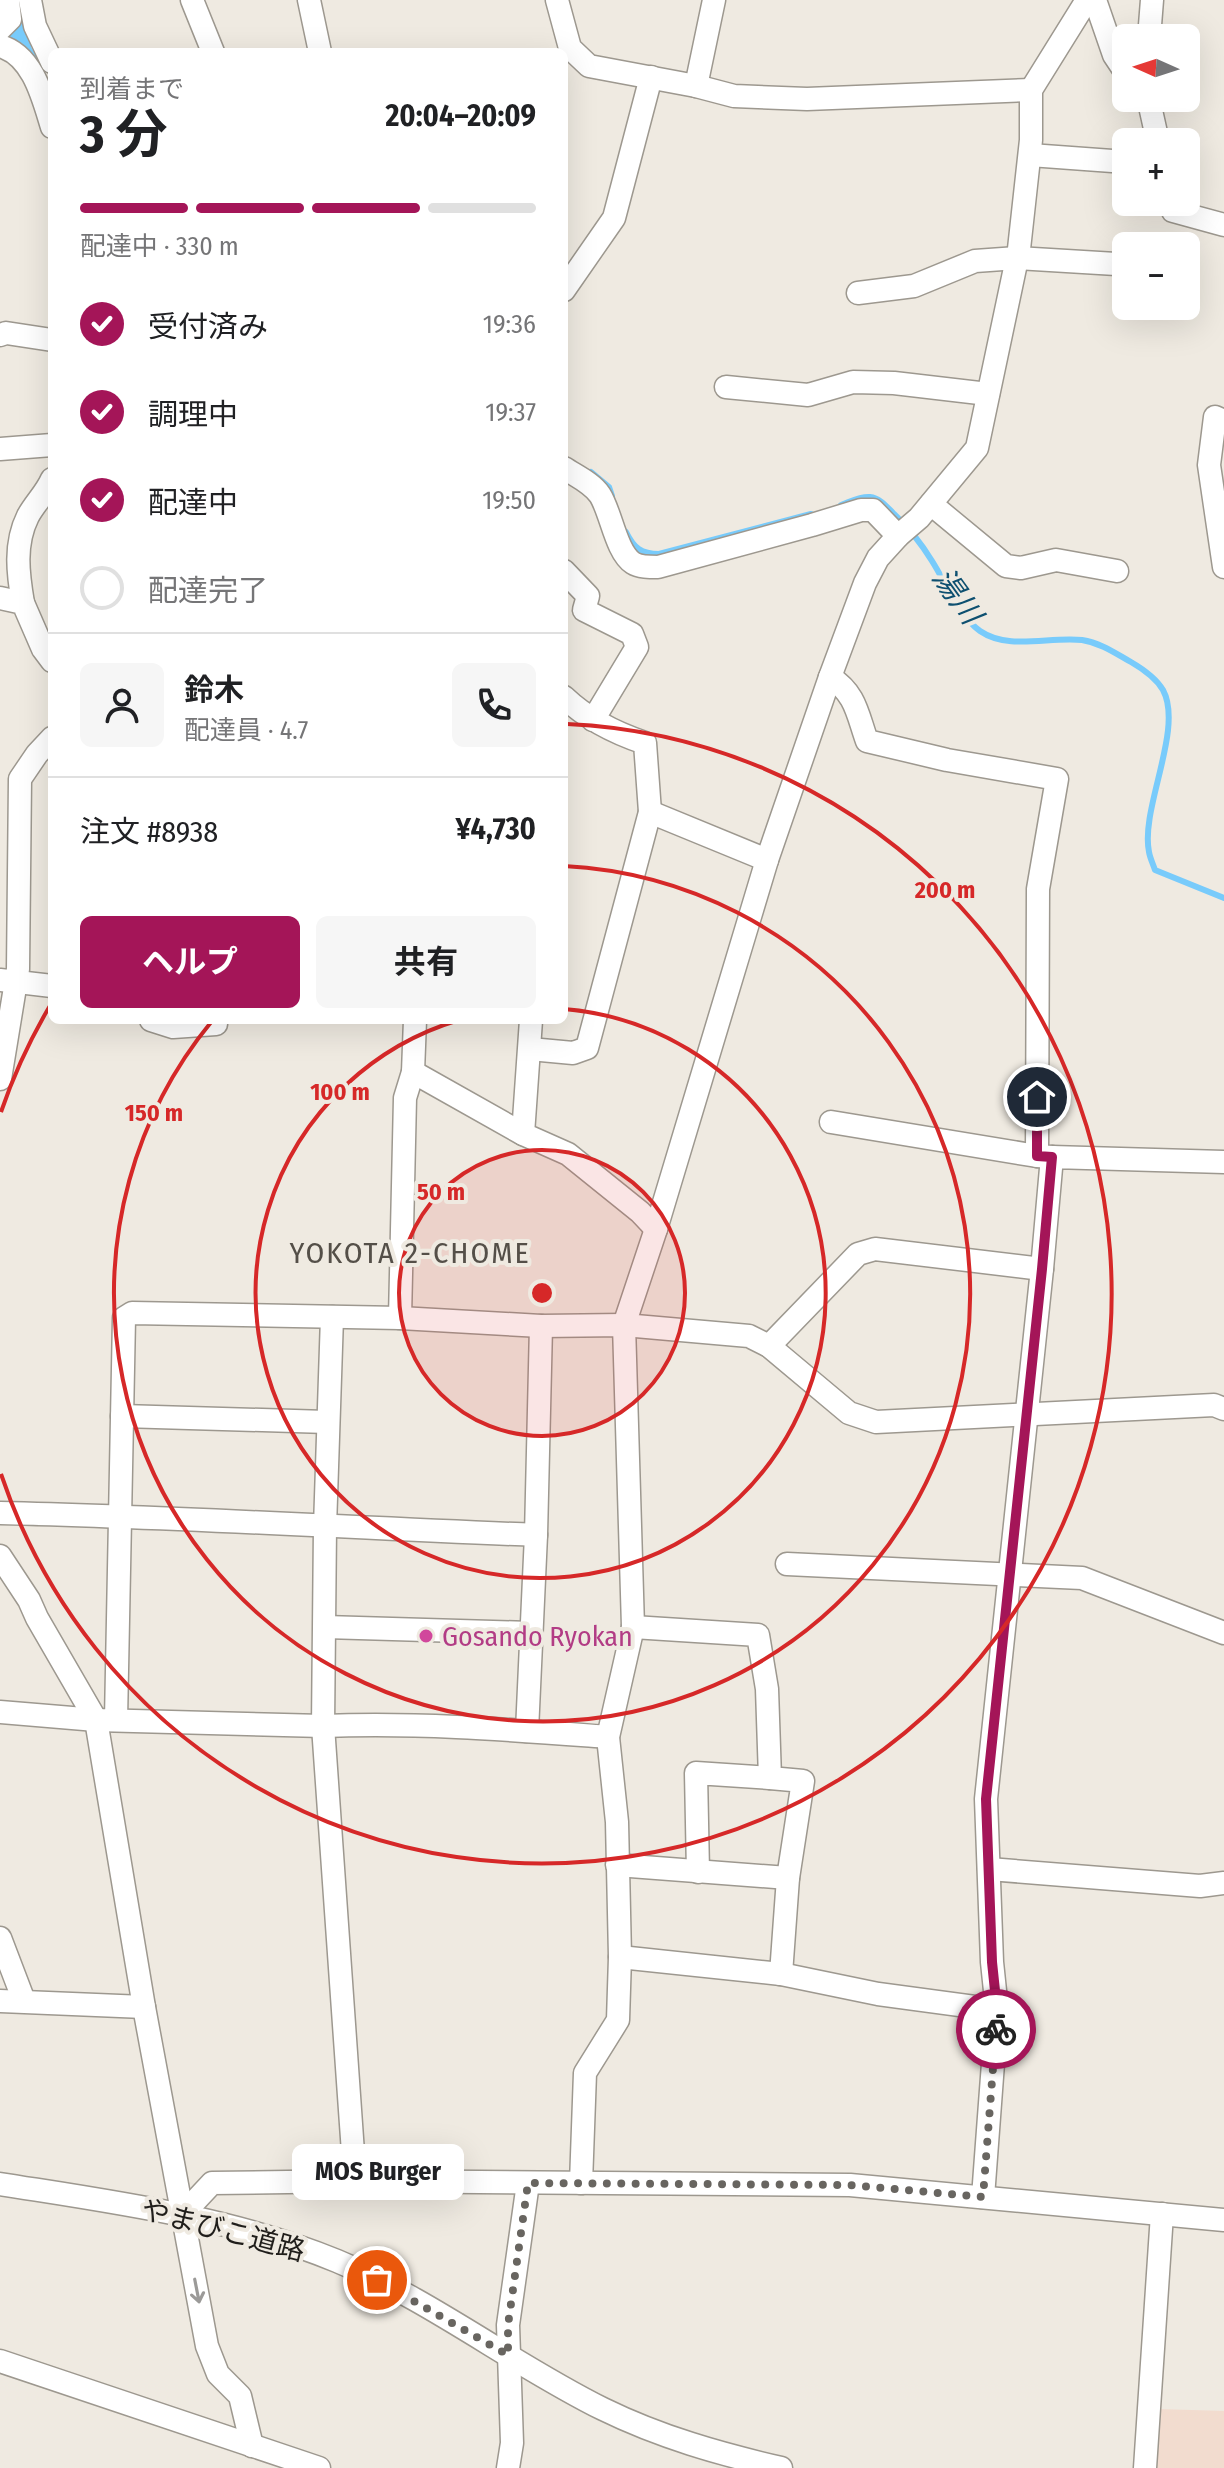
<!DOCTYPE html>
<html lang="ja">
<head>
<meta charset="utf-8">
<style>
  :root { --surface:#fff; --page:#f6f6f6; --text:#202124; --muted:#757577; --line:#e0e0e0; --accent:#a41558 }
  body { margin:0; font-family:"Fira Sans Condensed","Noto Sans JP",sans-serif; background:var(--page); color:var(--text); height:100vh; display:flex; flex-direction:column; font-size:30px; white-space:nowrap }
  * { box-sizing:border-box; margin:0 }
  p { font-size:26px; color:var(--muted) }
  .icon { flex:none; width:44px; height:44px; fill:none; stroke:currentColor; stroke-width:2; stroke-linecap:round; stroke-linejoin:round }
  .map { position:relative; flex:1; overflow:hidden }
  .sheet { position:absolute; left:48px; top:48px; width:520px; height:976px; display:flex; flex-direction:column; background:var(--surface); border-radius:12px; box-shadow:0 8px 32px #0002 }
  .sheet>* { flex:none }
  .needle { width:52px; rotate:273deg }
  .tools { position:absolute; left:1112px; top:24px; display:grid; gap:16px }
  .tools a { display:grid; place-items:center; width:88px; height:88px; border-radius:12px; background:var(--surface); box-shadow:0 8px 32px #0002; font-size:40px }
  .pin { position:absolute; display:grid; place-items:center; width:68px; height:68px; color:#fff; margin:-34px; border:4px solid #fff; border-radius:50%; box-shadow:0 2px 8px #0007 }
  .courier { position:absolute; display:grid; place-items:center; width:80px; height:80px; margin:-40px; border:6px solid #a41558; border-radius:50%; background:#fff; color:#222; box-shadow:0 2px 10px #0007 }
  .bubble { position:absolute; height:56px; border-radius:12px; background:var(--surface); box-shadow:0 8px 32px #0002; font-size:26px; font-weight:700; line-height:56px; text-align:center }
  .headline em { font-style:normal; font-weight:700 }
  .headline div { display:flex; flex-direction:column-reverse }
  .headline { display:flex; align-items:center; justify-content:space-between; height:136px; padding:0 32px }
  h1 { font-size:52px; font-weight:700; line-height:60px }
  .bar { display:grid; grid-template-columns:repeat(4,1fr); gap:12px 8px; align-content:center; height:96px; padding:0 32px }
  .bar i { height:10px; border-radius:6px; background:var(--line) }
  .bar .selected { background:var(--accent) }
  .bar p { grid-column:span 4 }
  .line { display:flex; align-items:center; gap:20px; padding:0 32px; border-top:2px solid var(--line) }
  .line div { flex:1 }
  .round { display:grid; place-items:center; flex:none; width:84px; height:84px; border-radius:12px; background:var(--page) }
  ol { padding:0 32px; list-style:none }
  li { display:flex; align-items:center; gap:24px; height:88px }
  li p { margin-inline-start:auto }
  li .icon { padding:8px; border-radius:50%; background:var(--accent); color:#fff; stroke-width:4 }
  li:last-child { color:var(--muted) }
  li i { width:44px; height:44px; border:4px solid var(--line); border-radius:50% }
  .button { display:flex; gap:16px; margin-top:auto; padding:16px 32px }
  .button a { flex:1; height:92px; border-radius:12px; background:var(--accent); color:#fff; font-size:32px; font-weight:700; line-height:92px; text-align:center }
  .button a+a { background:var(--page); color:var(--text) }
  .map>svg:first-child { display:block }
  .commercial { fill:#f2dccf }
  .lines { fill:none; stroke-linecap:round; stroke-linejoin:round }
  .stream { stroke:#78cbfb; stroke-width:6 }
  .river { stroke:#78cbfb; stroke-width:34 }
  .minor-casing { stroke:#9d988f; stroke-width:25 }
  .minor { stroke:#fff; stroke-width:22 }
  .oneway { stroke:#9b9a98 }
  .done { stroke:#686560; stroke-width:8; stroke-dasharray:0 14.4 }
  .route { stroke:#a41558; stroke-width:10 }
  .ring { fill:none; stroke:#d62828; stroke-width:4 }
  .hotel-dot { fill:#d1479c; stroke:#efeae1; stroke-width:3 }
  .labels { text-anchor:middle; dominant-baseline:central; stroke-width:8; stroke-linejoin:round; paint-order:stroke }
  .hotel-label { font-size:28px; fill:#b23c85; stroke:#efeae1; text-anchor:start }
  .street-label { font-size:28px; fill:#201e1b; stroke:#efeae1 }
  .water-label { font-size:30px; font-style:italic; fill:#0e5070; stroke:#efeae1 }
  .neighbourhood-label { font-size:30px; letter-spacing:2px; fill:#544f48; stroke:#efeae1 }
  .centre { fill:#d62828; stroke:#efeae1; stroke-width:4 }
  .ring-label { font-size:24px; text-anchor:middle; font-weight:bold; fill:#d62828; stroke:#efeae1; stroke-width:8; stroke-linejoin:round; paint-order:stroke }
</style>
</head>
<body>
<div class="map">
<svg width="1224" height="2468" viewBox="0 0 1224 2468">
  <rect width="100%" height="100%" fill="#efeae1"/>
  <path class="commercial" d="M1159 2409 1224 2411V2468H1156Z"/>
  <g class="lines">
    <g class="stream">
      <path d="M3 36 20 34 34 58"/>
      <path d="M591 472 609 487 612 496"/>
      <path d="M841 505C850 502 860 496 870 497 880 498 887 507 894 514 909 528 921 543 932 561 946 583 959 616 980 631 1009 651 1050 636 1082 640 1101 643 1115 653 1131 662 1143 669 1156 678 1163 690 1184 729 1140 809 1149 852 1150 858 1153 864 1155 870L1224 898"/>
      <path d="M626 532C634 548 641 554 659 554L811 514"/>
    </g>
    <path class="river" d="M18 0 20 34"/>
    <defs>
      <g id="minor">
        <path d="M30 0 35 26 52 62"/>
        <path d="M192 0 213 52"/>
        <path d="M309 0 320 52"/>
        <path d="M557 0 570 48 589 66 696 86 734 96 807 99 1031 90"/>
        <path d="M1095 0 1114 55 1126 73"/>
        <path d="M0 29 10 19 8 0"/>
        <path d="M1149 38 1152 0"/>
        <path d="M0 46C33 55 43 98 52 127"/>
        <path d="M696 86 714 0"/>
        <path d="M1144 98 1150 106 1158 142"/>
        <path d="M1030 155 1126 162"/>
        <path d="M1171 202 1173 211 1224 225"/>
        <path d="M564 290 614 218 651 77"/>
        <path d="M858 293 914 286 975 261 1017 258 1116 264"/>
        <path d="M0 335 6 333 52 340"/>
        <path d="M726 387 808 395 853 382 894 383 988 394"/>
        <path d="M1224 421 1215 417 1209 465 1224 567"/>
        <path d="M0 449 52 445"/>
        <path d="M564 468C576 476 592 483 600 495 611 512 616 552 633 563 639 567 650 567 658 567L812 525 861 510H873L898 536"/>
        <path d="M931 504 1006 566 1021 568 1056 560 1117 571"/>
        <path d="M564 571 588 596 584 610 632 634 637 647 593 720"/>
        <path d="M0 598 23 603 43 649 52 661"/>
        <path d="M23 603C18 574 14 544 28 516 35 503 46 493 52 479"/>
        <path d="M830 677C856 694 857 713 867 741L947 760 1057 779 1038 889 1037 1156 1052 1157"/>
        <path d="M650 812 767 860"/>
        <path d="M0 980 52 986"/>
        <path d="M151 1020 173 1027 216 1024V1020"/>
        <path d="M531 1020 523 1134 568 1154 640 1212 656 1229"/>
        <path d="M530 1049 573 1053 587 1048 650 812 645 743C615 733 587 719 564 697"/>
        <path d="M413 1072 523 1134"/>
        <path d="M0 1079 18 969 20 779 37 754 52 738"/>
        <path d="M831 1122 1037 1156"/>
        <path d="M332 1317 325 1527 323 1726 355 2181"/>
        <path d="M400 1318 405 1098 413 1072 415 1020"/>
        <path d="M769 1346 858 1254 875 1249 1042 1269"/>
        <path d="M122 1416 327 1422"/>
        <path d="M0 1513C179 1517 357 1528 536 1535"/>
        <path d="M0 1556 29 1600 37 1618 96 1720 144 2007 207 2346 218 2374 240 2396 252 2446"/>
        <path d="M787 1564 1082 1578 1224 1633"/>
        <path d="M325 1627 530 1633"/>
        <path d="M0 1712 96 1720 323 1726C418 1722 514 1730 608 1737"/>
        <path d="M116 1720 124 1318 132 1313 400 1318 541 1326 624 1325 749 1336 769 1346 849 1413 876 1422 1214 1405 1224 1409"/>
        <path d="M527 1731 536 1535 541 1326"/>
        <path d="M617 1865 788 1878 803 1781 770 1778 767 1689 758 1635 633 1627"/>
        <path d="M989 1869 1200 1886 1224 1883"/>
        <path d="M698 1872 696 1773 770 1778"/>
        <path d="M0 1938 24 2001"/>
        <path d="M620 1957 781 1974 878 1994 997 2010"/>
        <path d="M781 1974 788 1878"/>
        <path d="M0 2001 144 2007"/>
        <path d="M581 2183 585 2073 618 2020 620 1957 617 1822 608 1737 633 1627 624 1325 656 1229 767 860 830 677 865 583 878 558 898 536 919 518 977 448 1019 249 1031 140V90L1087 0"/>
        <path d="M0 2184C113 2202 230 2217 337 2261 431 2300 512 2364 603 2409 660 2437 720 2454 781 2468"/>
        <path d="M983 2197 997 2010 992 1962 986 1799 1042 1269 1052 1157 1224 1162"/>
        <path d="M182 2215 212 2183 355 2181 850 2185 1224 2220"/>
        <path d="M0 2361 319 2468"/>
        <path d="M508 2468 512 2443 508 2325 528 2183"/>
        <path d="M1145 2468 1162 2214"/>
      </g>
    </defs>
    <use href="#minor" class="minor-casing"/>
    <use href="#minor" class="minor"/>
  </g>
  <defs><path id="oneway-shaft" d="M-6 0H5M1.5-3L5.5 0L1.5 3" fill="none" stroke-width="1.6" stroke-linecap="round" stroke-linejoin="round" transform="scale(2)"/></defs>
  <use class="oneway" href="#oneway-shaft" transform="translate(197 2291) rotate(79)"/>
  <g class="lines">
    <path class="done" d="M377 2280 508 2355V2325L528 2183 850 2185 983 2197 996 2029"/>
    <path class="route" d="M996 2029 997 2010 992 1962 986 1799 1042 1269 1052 1157 1037 1156V1097"/>
  </g>
  <circle cx="542" cy="1293" r="143" fill="#d62828" fill-opacity=".12"/>
  <g class="ring">
    <circle cx="542" cy="1293" r="143"/>
    <path d="M564 1009A285 285 0 1 1 459 1020"/>
    <path d="M564 866A428 428 0 1 1 212 1021"/>
    <path d="M1 1112A570 570 0 0 1 51 1004M567 724A570 570 0 1 1 1 1474"/>
  </g>
  <circle class="hotel-dot" cx="426" cy="1636" r="8"/>
  <g class="labels">
    <g class="hotel-label">
      <text x="442" y="1636">Gosando Ryokan</text>
    </g>
    <g class="street-label">
      <text transform="translate(223 2230) rotate(15)">やまびこ道路</text>
    </g>
    <g class="water-label">
      <text transform="translate(957 596) rotate(54)">湯川</text>
    </g>
    <g class="neighbourhood-label">
      <text x="410" y="1253">YOKOTA 2-CHOME</text>
    </g>
  </g>
  <circle cx="542" cy="1293" r="12" class="centre"/>
  <g class="ring-label">
    <text x="945" y="898">200 m</text>
    <text x="340" y="1100">100 m</text>
    <text x="154" y="1121">150 m</text>
    <text x="441" y="1200">50 m</text>
  </g>
</svg>
<div class="tools">
<a><svg class="needle" viewBox="-14 -14 28 28"><path d="M0-13l5 13h-10z" fill="#e53935"/><path d="M0 13l5-13h-10z" fill="#757577"/></svg></a>
<a>+</a>
<a>−</a>
</div>
<div class="pin" style="left:377px;top:2280px;background:#ea580c"><svg class="icon" aria-label="bag" viewBox="0 0 24 24"><path d="M5 8h14l-1 12H6zM9 8a3 3 0 0 1 6 0"/></svg></div>
<div class="pin" style="left:1037px;top:1097px;background:#1f2937"><svg class="icon" aria-label="home" viewBox="0 0 24 24"><path d="M3 11l9-7 9 7M6 9v11h12V9"/></svg></div>
<div class="courier" style="left:996px;top:2029px"><svg class="icon" aria-label="bike" viewBox="0 0 24 24"><circle cx="6" cy="16" r="4"/><circle cx="18" cy="16" r="4"/><path d="M6 16l4-8h5l3 8M10 8l3 8H6M13 5h3"/></svg></div>
<div class="bubble" style="left:292px;top:2144px;width:172px">MOS Burger</div>
<section class="sheet">
<div class="headline"><div><h1>3 分</h1><p>到着まで</p></div><em>20:04–20:09</em></div>
<div class="bar"><i class="selected"></i><i class="selected"></i><i class="selected"></i><i></i><p>配達中 · 330 m</p></div>
<ol>
<li><svg class="icon" aria-label="check" viewBox="0 0 24 24"><path d="M5 12l5 5 9-10"/></svg>受付済み<p>19:36</p></li>
<li><svg class="icon" aria-label="check" viewBox="0 0 24 24"><path d="M5 12l5 5 9-10"/></svg>調理中<p>19:37</p></li>
<li><svg class="icon" aria-label="check" viewBox="0 0 24 24"><path d="M5 12l5 5 9-10"/></svg>配達中<p>19:50</p></li>
<li><i></i>配達完了</li>
</ol>
<div class="line" style="height:144px"><a class="round"><svg class="icon" aria-label="person" viewBox="0 0 24 24"><circle cx="12" cy="8" r="4"/><path d="M4 21q1-7 8-7t8 7"/></svg></a><div><b>鈴木</b><p>配達員 · 4.7</p></div><a class="round"><svg class="icon" aria-label="phone" viewBox="0 0 24 24"><path d="M5 4h4l2 5-3 2q2 4 5 5l2-3 5 2v4C11 20 4 13 5 4z"/></svg></a></div>
<div class="line" style="height:104px"><div>注文 #8938</div><b>¥4,730</b></div>
<div class="button"><a>ヘルプ</a><a>共有</a></div>
</section>
</div>
</body>
</html>
